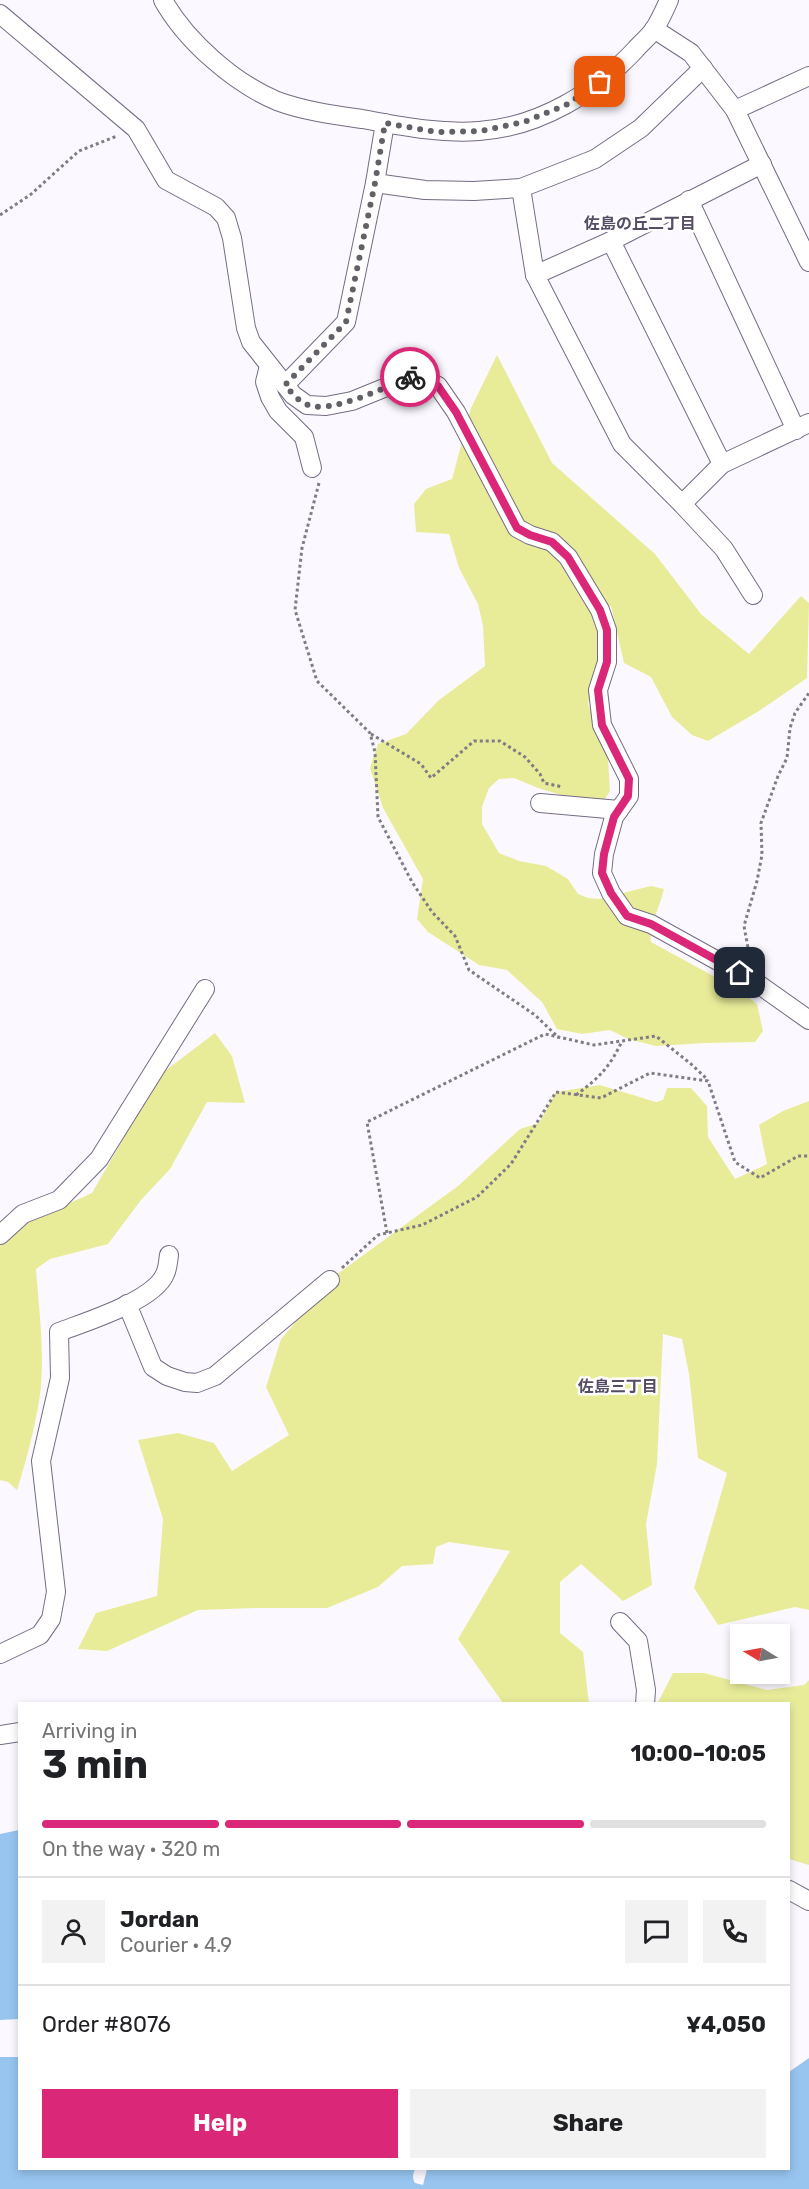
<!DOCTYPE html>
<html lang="en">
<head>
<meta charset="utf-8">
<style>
  :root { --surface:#fff; --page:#f2f2f2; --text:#202124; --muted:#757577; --line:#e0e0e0; --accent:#db2777 }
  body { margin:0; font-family:Rubik,"Noto Sans JP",sans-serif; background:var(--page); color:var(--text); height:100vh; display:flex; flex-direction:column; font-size:22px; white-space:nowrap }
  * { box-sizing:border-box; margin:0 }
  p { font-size:20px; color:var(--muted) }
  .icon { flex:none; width:33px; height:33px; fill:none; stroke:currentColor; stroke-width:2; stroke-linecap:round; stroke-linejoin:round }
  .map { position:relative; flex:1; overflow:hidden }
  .side { position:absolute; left:18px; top:1702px; width:772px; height:468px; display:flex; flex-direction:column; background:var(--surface); border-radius:0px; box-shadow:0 3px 9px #0003 }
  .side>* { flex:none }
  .needle { width:39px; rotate:280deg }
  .controls { position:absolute; left:730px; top:1624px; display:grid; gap:12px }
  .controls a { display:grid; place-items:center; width:60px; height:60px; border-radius:0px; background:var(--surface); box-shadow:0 3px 9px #0003; font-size:30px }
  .pin { position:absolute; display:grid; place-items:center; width:51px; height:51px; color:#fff; margin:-26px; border-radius:12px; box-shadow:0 3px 9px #0006 }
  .courier { position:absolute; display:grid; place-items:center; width:60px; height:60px; margin:-30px; border:4px solid #db2777; border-radius:50%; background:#fff; color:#222; box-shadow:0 2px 8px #0007 }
  .summary em { font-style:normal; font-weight:700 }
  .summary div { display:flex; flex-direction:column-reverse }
  .summary { display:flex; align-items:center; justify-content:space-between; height:102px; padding:0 24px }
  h1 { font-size:39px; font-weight:700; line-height:45px }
  .bar { display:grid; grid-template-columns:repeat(4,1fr); gap:9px 6px; align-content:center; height:72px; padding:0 24px }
  .bar i { height:8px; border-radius:4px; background:var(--line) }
  .bar .on { background:var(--accent) }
  .bar p { grid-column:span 4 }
  .line { display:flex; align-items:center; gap:15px; padding:0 24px; border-top:2px solid var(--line) }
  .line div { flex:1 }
  .round { display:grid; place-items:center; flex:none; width:63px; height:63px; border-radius:0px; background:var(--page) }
  .action { display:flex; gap:12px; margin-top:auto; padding:12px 24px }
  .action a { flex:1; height:69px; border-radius:0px; background:var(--accent); color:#fff; font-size:24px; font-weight:700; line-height:69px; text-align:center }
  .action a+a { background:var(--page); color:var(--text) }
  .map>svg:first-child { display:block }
  .green { fill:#e8ec99 }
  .water { fill:#97c5f0 }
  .pier { fill:#fbf9ff }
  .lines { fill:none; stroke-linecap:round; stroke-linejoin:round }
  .minor-casing { stroke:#756c84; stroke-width:20 }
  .path { stroke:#7f7c84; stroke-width:3; stroke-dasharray:3 3; stroke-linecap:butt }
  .minor { stroke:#fff; stroke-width:18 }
  .done { stroke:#646068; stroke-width:6; stroke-dasharray:0 10.8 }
  .route { stroke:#db2777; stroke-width:8 }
  .labels { text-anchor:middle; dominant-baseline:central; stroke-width:5; stroke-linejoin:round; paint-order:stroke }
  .neighbourhood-label { font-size:16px; font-weight:bold; fill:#554d64; stroke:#fff }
</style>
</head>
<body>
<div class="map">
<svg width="809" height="2189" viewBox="0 0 809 2189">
  <rect width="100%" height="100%" fill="#fbf9ff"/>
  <g class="green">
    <path d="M497 355 552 463 655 554 701 614 749 654 801 596 809 603 807 678 759 711 708 741 692 735 672 717 651 677 624 663 611 606 602 612 600 663 591 688 588 704 608 758 610 791 604 801 590 804 538 788 514 778 499 779 489 788 482 807V824L499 853 519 861 546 866 568 879 578 894 588 898 599 899 651 886 664 889C661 904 648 928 651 942L739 990 757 1004 763 1031 755 1042 705 1043 656 1046 628 1039 610 1030 582 1034 557 1029 542 1002 507 970 479 965 428 932 417 919 423 879 383 808 370 768 378 744 406 734 439 700 485 666 483 626 478 604 459 568 449 534 416 532 414 504 426 489 452 479 471 408Z"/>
    <path d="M215 1033 232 1056 245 1103 207 1102 170 1169 141 1200 108 1244 50 1259 36 1269C39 1310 45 1354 40 1395 35 1427 27 1459 17 1490L8 1482 0 1480V1235L92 1193 161 1074Z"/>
    <path d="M600 1085 656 1102 663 1100 667 1088H691L707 1106 708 1137 735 1179 767 1164 759 1125 783 1111 809 1101V1610L795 1607 718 1625 694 1588 727 1473 698 1458 689 1374 682 1339 663 1334 657 1464 646 1524 652 1585 623 1601 581 1564 560 1582V1633L583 1652 589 1704 503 1703 458 1639 510 1551 449 1542 436 1547 433 1564 402 1566 378 1587 327 1608H257L198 1610 107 1651 78 1649 96 1613 157 1596 163 1519 138 1440 178 1433 214 1443 232 1471 289 1435 266 1387 281 1339 336 1275 458 1186 520 1129 539 1123 556 1092Z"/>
    <path d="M673 1673H704L767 1690 804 1685 809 1680V1865L789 1859V1704H657Z"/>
  </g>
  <path class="water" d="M19 1830 20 2169H415C413 2174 412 2178 415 2183L423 2185 427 2169H789V2072L809 2058V2189H0V1834Z"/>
  <path class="pier" d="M19 2019V2057H0V2020Z"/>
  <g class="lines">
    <defs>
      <g id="minor">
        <path d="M163 0C186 41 234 83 277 101 304 111 334 115 362 119 401 126 439 134 479 131 540 127 596 92 636 49 642 42 650 36 655 28 660 20 665 9 669 0"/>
        <path d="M0 14 136 129 166 180 216 207 226 218 232 238 246 328 251 342 293 395 307 405 326 406 352 401 416 375 438 386 456 412 517 528 530 535 552 542 568 557 600 610 607 630V662L598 690 602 725 629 779V796L614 817 604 854 602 873 611 893 627 916 651 924 754 981 809 1020"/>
        <path d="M654 29 691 53 735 110 809 262"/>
        <path d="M735 110 809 76"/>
        <path d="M375 183 425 190 474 191 521 188 595 159 641 128 703 68"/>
        <path d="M521 188 535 275 622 444 682 504 722 464 809 423"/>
        <path d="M689 200 796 430"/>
        <path d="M611 241 722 464"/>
        <path d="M535 275 611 241 762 164"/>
        <path d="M269 366 265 382 270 397 278 411 304 437 312 468"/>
        <path d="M285 385 346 322 375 183 385 123"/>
        <path d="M682 504 724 549 753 595"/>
        <path d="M540 803 619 810"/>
        <path d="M0 1235 23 1214 59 1200 99 1159 205 989"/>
        <path d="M127 1304 153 1367 167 1376 185 1382 197 1383 215 1376 330 1280"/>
        <path d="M620 1622 638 1641 646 1690 645 1704"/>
        <path d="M0 1654 40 1635 51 1619 56 1592 41 1461 60 1378 59 1332C85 1322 154 1301 165 1274 168 1268 168 1261 169 1255"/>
        <path d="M0 1735 20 1732"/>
        <path d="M789 1890 809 1901"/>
      </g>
    </defs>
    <use href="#minor" class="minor-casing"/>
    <g class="path">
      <path d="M0 215 30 195 79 151 117 136"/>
      <path d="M319 483 302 548 295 610 317 681 370 733 375 752 378 817 412 882 432 912 455 936 469 970 535 1015 559 1038"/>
      <path d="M371 734 421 764 431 778 474 741H500L525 757 540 774 544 783 563 787"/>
      <path d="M750 959 744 926 757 881 762 855 761 823 778 776 787 758 790 728 795 713 809 693"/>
      <path d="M576 1095C599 1078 610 1067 622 1041"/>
      <path d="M387 1233 367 1122 545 1034 594 1045 656 1036 691 1064 707 1079"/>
      <path d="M342 1268 378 1235 422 1225 477 1197 511 1164 556 1092 601 1098 650 1073 708 1081 735 1162 760 1178 798 1156H809"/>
    </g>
    <use href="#minor" class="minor"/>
  </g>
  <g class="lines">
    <path class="done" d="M410 377C388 386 328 416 306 404 297 400 291 392 285 385L346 322 375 183 385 123 436 132 481 131 524 122 566 105 600 82"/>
    <path class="route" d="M410 377 416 375 438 386 456 412 517 528 530 535 552 542 568 557 600 610 607 630V662L598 690 602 725 629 779 628 796 614 817 604 854 602 873 611 893 627 916 651 924 740 973"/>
  </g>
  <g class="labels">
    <g class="neighbourhood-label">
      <text x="640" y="223">佐島の丘二丁目</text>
      <text x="618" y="1386">佐島三丁目</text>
    </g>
  </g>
</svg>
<div class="controls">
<a><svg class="needle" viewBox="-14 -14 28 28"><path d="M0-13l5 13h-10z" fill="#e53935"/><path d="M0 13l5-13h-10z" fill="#757577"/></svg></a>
</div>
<div class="pin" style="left:600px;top:82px;background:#ea580c"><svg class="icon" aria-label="bag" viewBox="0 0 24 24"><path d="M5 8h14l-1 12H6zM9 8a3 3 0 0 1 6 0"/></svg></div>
<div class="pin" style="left:740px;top:973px;background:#1f2937"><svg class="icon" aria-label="home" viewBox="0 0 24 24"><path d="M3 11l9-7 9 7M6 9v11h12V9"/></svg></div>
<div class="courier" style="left:410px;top:377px"><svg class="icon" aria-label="bike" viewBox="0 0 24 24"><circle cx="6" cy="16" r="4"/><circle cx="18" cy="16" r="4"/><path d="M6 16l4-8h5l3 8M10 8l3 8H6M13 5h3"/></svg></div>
<section class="side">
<div class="summary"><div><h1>3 min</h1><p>Arriving in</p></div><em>10:00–10:05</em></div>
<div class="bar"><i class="on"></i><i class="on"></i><i class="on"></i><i></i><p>On the way · 320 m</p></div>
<div class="line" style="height:108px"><a class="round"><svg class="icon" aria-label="person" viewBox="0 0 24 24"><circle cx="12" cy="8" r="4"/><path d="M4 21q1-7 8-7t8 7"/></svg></a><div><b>Jordan</b><p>Courier · 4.9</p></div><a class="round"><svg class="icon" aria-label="chat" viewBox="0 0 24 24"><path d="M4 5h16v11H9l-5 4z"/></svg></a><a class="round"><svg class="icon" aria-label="phone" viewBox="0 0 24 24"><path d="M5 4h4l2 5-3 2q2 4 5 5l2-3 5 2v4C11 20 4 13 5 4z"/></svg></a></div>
<div class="line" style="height:78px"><div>Order #8076</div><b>¥4,050</b></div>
<div class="action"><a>Help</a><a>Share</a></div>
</section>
</div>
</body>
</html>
